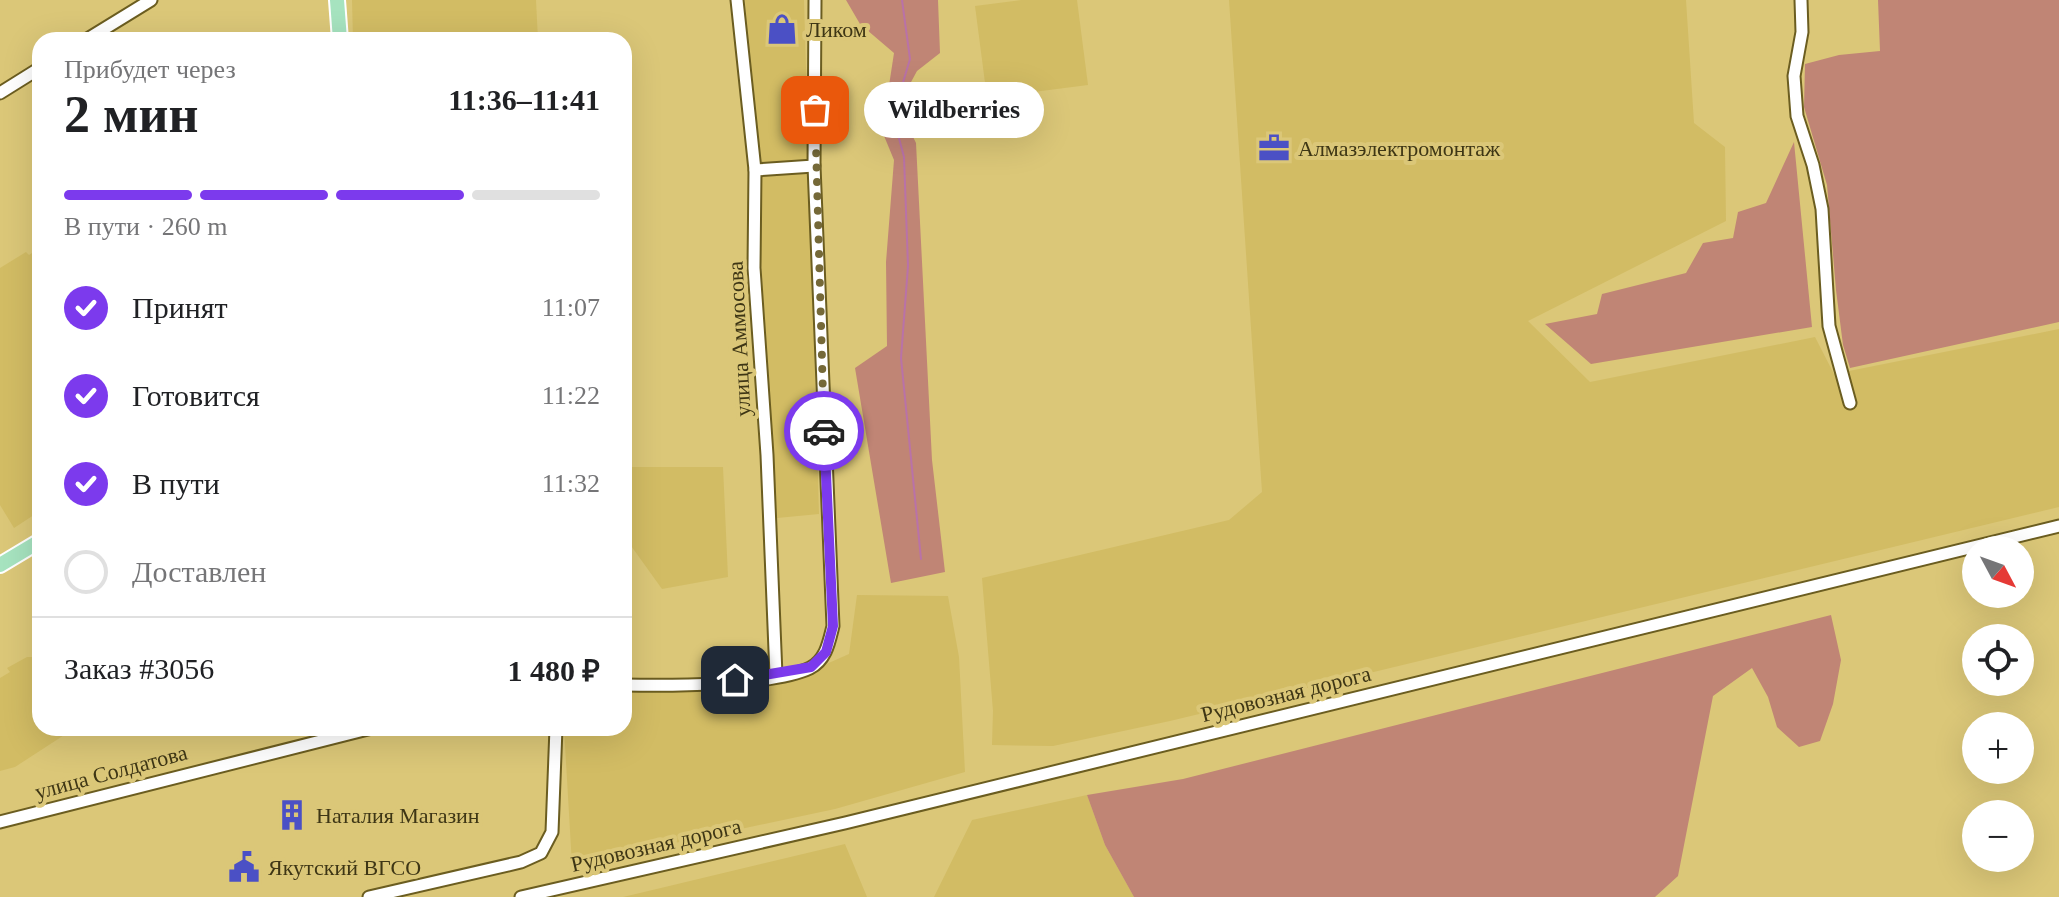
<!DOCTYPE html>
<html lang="ru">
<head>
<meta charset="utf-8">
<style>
  :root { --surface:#fff; --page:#f6f6f6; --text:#202124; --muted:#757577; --line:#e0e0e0; --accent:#7c3aed }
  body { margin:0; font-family:Georgia,serif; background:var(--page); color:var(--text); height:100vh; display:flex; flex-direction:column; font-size:30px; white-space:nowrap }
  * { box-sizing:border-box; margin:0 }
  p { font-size:26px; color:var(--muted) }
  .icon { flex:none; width:44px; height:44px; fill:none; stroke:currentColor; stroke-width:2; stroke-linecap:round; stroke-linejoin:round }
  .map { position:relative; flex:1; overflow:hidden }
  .drawer { position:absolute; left:32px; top:32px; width:600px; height:704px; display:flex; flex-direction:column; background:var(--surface); border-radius:24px; box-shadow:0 8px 32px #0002 }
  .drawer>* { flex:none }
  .needle { width:52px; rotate:131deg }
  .controls { position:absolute; left:1962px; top:536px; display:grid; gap:16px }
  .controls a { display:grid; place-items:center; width:72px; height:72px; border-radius:50%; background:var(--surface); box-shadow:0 8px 32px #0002; font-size:40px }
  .pin { position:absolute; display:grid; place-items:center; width:68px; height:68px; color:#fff; margin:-34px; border-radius:16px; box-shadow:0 4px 12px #0006 }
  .courier { position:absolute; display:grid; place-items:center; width:80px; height:80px; margin:-40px; border:6px solid #7c3aed; border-radius:50%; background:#fff; color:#222; box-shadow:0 2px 10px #0007 }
  .bubble { position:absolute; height:56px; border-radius:28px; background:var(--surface); box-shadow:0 8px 32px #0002; font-size:26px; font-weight:600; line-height:56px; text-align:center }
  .overview em { font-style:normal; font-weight:600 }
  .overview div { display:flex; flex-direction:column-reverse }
  .overview { display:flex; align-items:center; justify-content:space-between; height:136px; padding:0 32px }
  h1 { font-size:52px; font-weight:600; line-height:60px }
  .bar { display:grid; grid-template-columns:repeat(4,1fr); gap:12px 8px; align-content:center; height:96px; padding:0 32px }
  .bar i { height:10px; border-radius:6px; background:var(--line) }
  .bar .on { background:var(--accent) }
  .bar p { grid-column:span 4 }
  .line { display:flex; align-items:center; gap:20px; padding:0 32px; border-top:2px solid var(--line) }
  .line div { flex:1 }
  ol { padding:0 32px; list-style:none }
  li { display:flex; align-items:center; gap:24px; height:88px }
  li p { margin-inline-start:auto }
  li .icon { padding:8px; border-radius:50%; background:var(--accent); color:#fff; stroke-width:4 }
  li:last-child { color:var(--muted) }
  li i { width:44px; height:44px; border:4px solid var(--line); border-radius:50% }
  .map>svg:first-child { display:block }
  .built { fill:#d2bc64 }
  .green { fill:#c08575 }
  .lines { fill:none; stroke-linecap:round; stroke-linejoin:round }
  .stream { stroke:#b972a8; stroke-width:2 }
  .minor-casing { stroke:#6b5d20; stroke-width:15 }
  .major-casing { stroke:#fff; stroke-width:18 }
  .minor { stroke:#fff; stroke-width:11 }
  .major { stroke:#a6e3bf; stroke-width:14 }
  .done { stroke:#756938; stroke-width:8; stroke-dasharray:0 14.4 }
  .route { stroke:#7c3aed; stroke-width:10 }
  .labels { text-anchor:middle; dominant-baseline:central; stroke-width:8; stroke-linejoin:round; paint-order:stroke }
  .poi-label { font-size:22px; fill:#3e3615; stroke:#dbc778; text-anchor:start }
  .street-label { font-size:22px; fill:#3e3615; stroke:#dbc778 }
</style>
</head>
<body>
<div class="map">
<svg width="2059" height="897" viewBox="0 0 2059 897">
  <rect width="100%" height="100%" fill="#dbc778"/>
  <g class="built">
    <path d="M352 0H536L538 40H353Z"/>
    <path d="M745 0H804L819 514 777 518Z"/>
    <path d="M1021 0H1077L1088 85 987 98 975 6Z"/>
    <path d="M1229 0H1686L1694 123 1725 147 1726 221 1528 321 1590 382 1815 337 1834 374 2059 329V507L1170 721 1053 746 992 745 993 711 982 578 1229 520 1262 492Z"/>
    <path d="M38 249 40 511 14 528 0 505V268L26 252 29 255Z"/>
    <path d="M624 467H723L728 577 662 589 624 536Z"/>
    <path d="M857 595 948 596 959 657 965 772 835 809 572 865 564 728H624V689L806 673 849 654Z"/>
    <path d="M27 657H40V728H75L15 767 0 771V678L10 672 7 668Z"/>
    <path d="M1087 795 1105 845 1134 897H934L972 820Z"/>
    <path d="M845 844 867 897H623L665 887Z"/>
  </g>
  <g class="green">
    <path d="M846 0H938L940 53 917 71 898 106 916 143 932 460 945 572 891 583 855 368 887 346 886 262 894 160 882 131 894 53 860 24Z"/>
    <path d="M1878 0H2059V322L1850 368 1843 345 1836 290 1827 185 1804 107 1805 64 1839 55 1880 51Z"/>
    <path d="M1794 142 1812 327 1591 364 1545 324 1597 314 1602 294 1686 273 1703 243 1733 238 1738 212 1766 203Z"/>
    <path d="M1831 615 1841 660 1833 704 1820 741 1799 747 1777 727 1768 697 1752 668 1713 696 1678 876 1655 897H1134L1105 845 1087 795 1183 779Z"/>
  </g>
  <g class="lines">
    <path class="stream" d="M902 0 910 59 893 116 904 157 908 266 901 358 921 559"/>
    <defs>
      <g id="minor">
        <path d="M737 0 755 170 754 268 767 455 776 675"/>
        <path d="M1801 0 1802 32 1794 76 1797 116 1813 165 1822 209 1829 326 1850 403"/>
        <path d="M86 40 151 0"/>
        <path d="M0 93 40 68"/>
        <path d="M755 170 814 166"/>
        <path d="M624 685C668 686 772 686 810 668 826 660 829 642 833 626L814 166 815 0"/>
        <path d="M0 822 372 728"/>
        <path d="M369 897 521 862 541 853 552 832 556 728"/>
        <path d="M521 897 845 823 2059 526"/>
      </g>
      <g id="major">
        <path d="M337 0 340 40"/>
        <path d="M0 565 40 541"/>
      </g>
    </defs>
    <use href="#minor" class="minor-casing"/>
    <use href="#major" class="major-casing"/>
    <use href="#minor" class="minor"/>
    <use href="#major" class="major"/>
  </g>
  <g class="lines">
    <path class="done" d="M815 110 824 431"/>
    <path class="route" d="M735 680 811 667 826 652 833 626 824 431"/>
  </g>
  <defs>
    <symbol id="shop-bare" viewBox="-9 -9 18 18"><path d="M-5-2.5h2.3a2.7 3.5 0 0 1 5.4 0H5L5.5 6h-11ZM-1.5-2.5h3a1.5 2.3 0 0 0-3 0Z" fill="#4b50c5" stroke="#dbc778" stroke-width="2.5" paint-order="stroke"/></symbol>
    <symbol id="office-bare" viewBox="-9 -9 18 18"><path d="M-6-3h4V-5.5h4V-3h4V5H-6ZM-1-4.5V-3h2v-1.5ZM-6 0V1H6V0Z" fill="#4b50c5" stroke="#dbc778" stroke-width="2.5" paint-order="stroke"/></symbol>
    <symbol id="building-bare" viewBox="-9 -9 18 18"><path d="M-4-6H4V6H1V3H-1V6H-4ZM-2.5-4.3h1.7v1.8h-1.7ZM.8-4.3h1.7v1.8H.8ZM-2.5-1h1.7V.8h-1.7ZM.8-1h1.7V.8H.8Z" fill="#4b50c5" stroke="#dbc778" stroke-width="2.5" paint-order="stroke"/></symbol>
    <symbol id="civic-bare" viewBox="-9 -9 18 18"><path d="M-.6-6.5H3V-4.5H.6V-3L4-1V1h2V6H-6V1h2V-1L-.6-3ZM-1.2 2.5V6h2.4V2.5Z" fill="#4b50c5" stroke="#dbc778" stroke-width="2.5" paint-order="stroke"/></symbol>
  </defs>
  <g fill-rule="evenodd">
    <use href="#shop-bare" x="760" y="7" width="44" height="44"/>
    <use href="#office-bare" x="1252" y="126" width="44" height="44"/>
    <use href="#building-bare" x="270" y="793" width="44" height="44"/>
    <use href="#civic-bare" x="222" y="845" width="44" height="44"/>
  </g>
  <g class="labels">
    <g class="poi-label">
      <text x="806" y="29">Ликом</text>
      <text x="1298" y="148">Алмазэлектромонтаж</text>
      <text x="316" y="815">Наталия Магазин</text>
      <text x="268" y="867">Якутский ВГСО</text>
    </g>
    <g class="street-label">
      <text transform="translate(739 339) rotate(-93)">улица Аммосова</text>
      <text transform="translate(1286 694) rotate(-14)">Рудовозная дорога</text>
      <text transform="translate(111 772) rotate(-15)">улица Солдатова</text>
      <text transform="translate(656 845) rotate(-13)">Рудовозная дорога</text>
    </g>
  </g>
</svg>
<div class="controls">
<a><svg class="needle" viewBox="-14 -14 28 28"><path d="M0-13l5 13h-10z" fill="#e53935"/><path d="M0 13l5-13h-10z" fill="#757577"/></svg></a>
<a><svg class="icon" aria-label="locate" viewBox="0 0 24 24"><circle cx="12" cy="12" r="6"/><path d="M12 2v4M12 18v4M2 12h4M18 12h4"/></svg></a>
<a>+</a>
<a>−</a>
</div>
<div class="pin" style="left:815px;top:110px;background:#ea580c"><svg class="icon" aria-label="bag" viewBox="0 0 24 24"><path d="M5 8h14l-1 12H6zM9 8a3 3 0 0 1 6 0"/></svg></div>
<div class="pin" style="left:735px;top:680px;background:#1f2937"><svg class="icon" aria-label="home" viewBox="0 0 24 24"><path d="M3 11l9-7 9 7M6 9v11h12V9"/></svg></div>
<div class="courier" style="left:824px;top:431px"><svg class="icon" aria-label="car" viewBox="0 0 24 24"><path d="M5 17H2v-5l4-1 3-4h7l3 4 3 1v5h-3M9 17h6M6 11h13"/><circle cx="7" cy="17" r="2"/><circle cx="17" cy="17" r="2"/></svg></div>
<div class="bubble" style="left:864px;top:82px;width:180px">Wildberries</div>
<section class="drawer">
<div class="overview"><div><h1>2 мин</h1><p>Прибудет через</p></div><em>11:36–11:41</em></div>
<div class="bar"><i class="on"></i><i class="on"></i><i class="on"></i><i></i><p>В пути · 260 m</p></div>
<ol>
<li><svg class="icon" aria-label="check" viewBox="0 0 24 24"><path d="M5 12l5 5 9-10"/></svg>Принят<p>11:07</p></li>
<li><svg class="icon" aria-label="check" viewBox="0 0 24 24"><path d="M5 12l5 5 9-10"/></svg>Готовится<p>11:22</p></li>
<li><svg class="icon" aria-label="check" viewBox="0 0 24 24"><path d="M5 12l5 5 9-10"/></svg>В пути<p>11:32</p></li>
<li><i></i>Доставлен</li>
</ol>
<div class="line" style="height:104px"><div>Заказ #3056</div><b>1 480 ₽</b></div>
</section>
</div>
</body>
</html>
